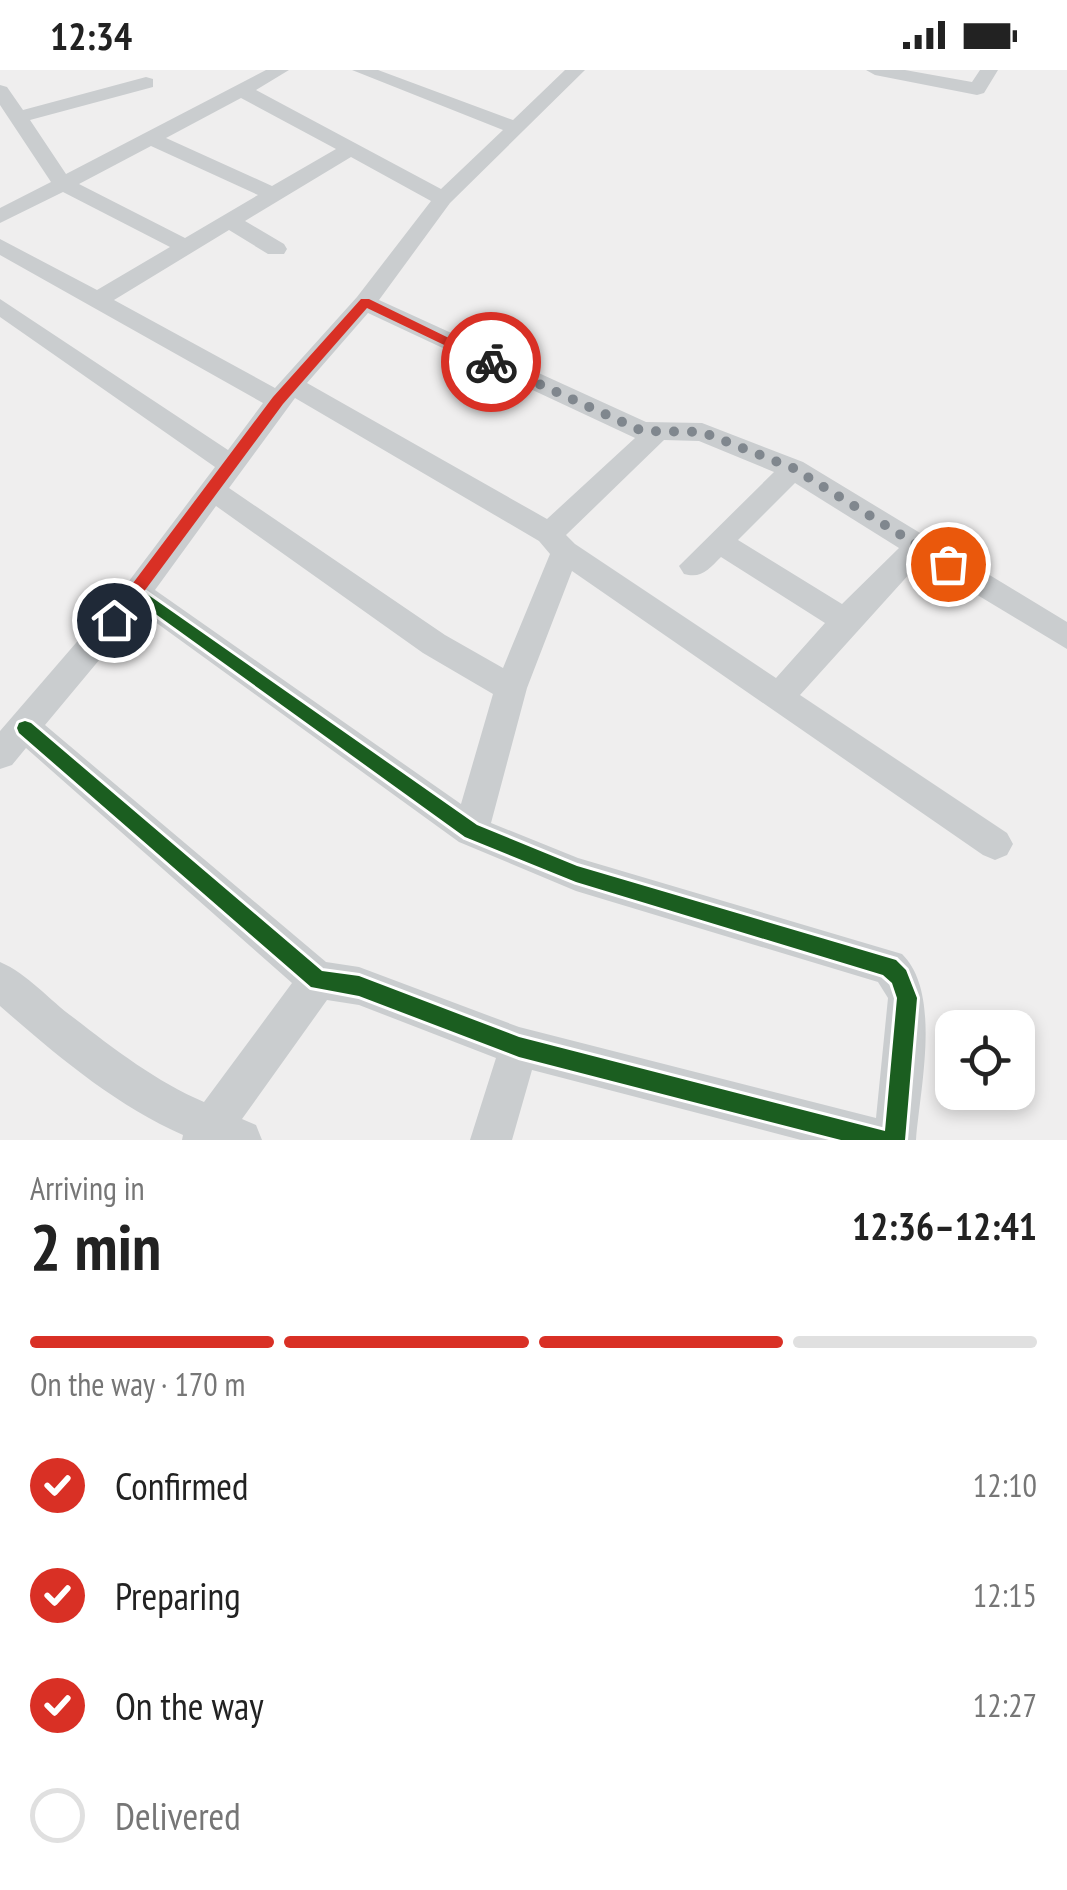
<!DOCTYPE html>
<html lang="en">
<head>
<meta charset="utf-8">
<style>
  :root { --surface:#fff; --page:#f6f6f6; --text:#222; --muted:#767676; --line:#e0e0e0; --accent:#d93025 }
  body { margin:0; font-family:"PT Sans Narrow",sans-serif; background:var(--page); color:var(--text); height:100vh; display:flex; flex-direction:column; font-size:38px; white-space:nowrap }
  * { box-sizing:border-box; margin:0 }
  p { font-size:32px; color:var(--muted) }
  .icon { flex:none; width:55px; height:55px; fill:none; stroke:currentColor; stroke-width:2; stroke-linecap:round; stroke-linejoin:round }
  .map { position:relative; height:1070px; overflow:hidden }
  .sheet { display:flex; flex-direction:column; background:var(--surface); flex:1 }
  .sheet>* { flex:none }
  .tools { position:absolute; left:935px; top:940px; display:grid; gap:20px }
  .tools a { display:grid; place-items:center; width:100px; height:100px; border-radius:20px; background:var(--surface); box-shadow:0 5px 15px #0003; font-size:50px }
  .pin { position:absolute; display:grid; place-items:center; width:85px; height:85px; color:#fff; margin:-42px; border:5px solid #fff; border-radius:50%; box-shadow:0 2px 10px #0007 }
  .courier { position:absolute; display:grid; place-items:center; width:100px; height:100px; margin:-50px; border:8px solid #d93025; border-radius:50%; background:#fff; color:#222; box-shadow:0 2px 12px #0007 }
  .overview em { font-style:normal; font-weight:800 }
  .overview div { display:flex; flex-direction:column-reverse }
  .overview { display:flex; align-items:center; justify-content:space-between; height:170px; padding:0 30px }
  h1 { font-size:65px; font-weight:800; line-height:75px }
  .bar { display:grid; grid-template-columns:repeat(4,1fr); gap:15px 10px; align-content:center; height:120px; padding:0 30px }
  .bar i { height:12px; border-radius:8px; background:var(--line) }
  .bar .on { background:var(--accent) }
  .bar p { grid-column:span 4 }
  ol { padding:0 30px; list-style:none }
  li { display:flex; align-items:center; gap:30px; height:110px }
  li p { margin-inline-start:auto }
  li .icon { padding:10px; border-radius:50%; background:var(--accent); color:#fff; stroke-width:4 }
  li:last-child { color:var(--muted) }
  li i { width:55px; height:55px; border:5px solid var(--line); border-radius:50% }
  .status { display:flex; justify-content:space-between; align-items:center; height:70px; padding:0 50px; background:var(--surface); direction:ltr }
  .status svg { height:28px; fill:currentColor }
  .map>svg:first-child { display:block }
  .lines { fill:none; stroke-linecap:round; stroke-linejoin:round }
  .minor { fill:#cacdcf; fill-rule:evenodd }
  .cycleway-casing { stroke:#fff; stroke-width:6 }
  .cycleway { fill:#1b5e20; fill-rule:evenodd }
  .route { fill:#d93025 }
  .done { stroke:#80878e; stroke-width:10; stroke-dasharray:0 18 }
</style>
</head>
<body>
<div class="status"><b>12:34</b><svg viewBox="0 0 49 12"><path d="M0 12V9h3v3zM5 12V6h3v6zM10 12V3h3v9zM15 12V0h3v12zM26 1h20v11H26zM47 4h2v5h-2z"/></svg></div>
<div class="map">
<svg width="1067" height="1070" viewBox="0 0 1067 1070">
  <rect width="100%" height="100%" fill="#efeeee"/>
  <g class="lines">
    <g class="minor">
      <path d="M266 0H289L256 20 441 119 503 60 352 0H378L513 50 565 0H585L450 133 379 230 646 352 702 353 803 392 1067 552V579L921 491 800 625 1007 763 1013 774 1007 785 995 790 983 785 572 501 527 618 491 753 578 788 902 884C942 923 920 1018 916 1070H801L532 1000 512 1070H470L496 988 359 935 327 930 242 1049 256 1055 262 1070H182L183 1065C115 1035 56 985 0 936V892C28 904 49 930 74 948 114 979 157 1012 204 1032L292 913 26 678 12 695 0 699V661L126 515 215 397 0 247V229L228 380 263 333 0 185V169L97 220 170 177 63 122 0 153V138L51 112 0 35V15L7 17 23 40 146 7 153 9V17L30 50 66 104ZM241 28 336 79 272 116 166 68ZM151 76 258 125 185 168 79 114ZM351 87 431 131 357 227 275 318 114 230 229 160 268 184H284L287 179 284 174 245 151ZM368 243 633 367 635 368 547 449 307 313ZM295 328 539 471 550 484 503 598 445 565 229 418ZM664 370 699 371 774 402 679 496 684 504C702 509 709 499 721 487L825 553 776 608 575 474 566 465ZM795 413 899 478 842 534 738 470ZM216 436 423 583 493 624 461 734 155 520ZM140 541 459 772 576 821 878 912 888 928 876 1048 519 957 359 897 326 892 45 655Z"/>
      <path d="M866 0H905L972 12 980 0H998L984 23 977 25 875 5Z"/>
    </g>
    <defs>
      <path id="cycleway" d="M137 517 477 755 577 796 896 890 906 900 917 928 905 1070H841L519 987 359 926 311 917 19 663 17 658 19 653 25 651 31 653 322 901 359 906 519 967 885 1061 897 928 892 913 883 905 576 812 465 767 132 527 130 523 132 519Z"/>
    </defs>
    <use href="#cycleway" class="cycleway-casing"/>
    <use href="#cycleway" class="cycleway"/>
  </g>
  <path class="route" d="M361 229H369L498 292 486 295 367 238 283 334 120 554H109V545L273 327Z"/>
  <g class="lines">
    <path class="done" d="M491 292 642 361 702 362 793 398 948 494"/>
  </g>
</svg>
<div class="tools">
<a><svg class="icon" aria-label="locate" viewBox="0 0 24 24"><circle cx="12" cy="12" r="6"/><path d="M12 2v4M12 18v4M2 12h4M18 12h4"/></svg></a>
</div>
<div class="pin" style="left:948px;top:494px;background:#ea580c"><svg class="icon" aria-label="bag" viewBox="0 0 24 24"><path d="M5 8h14l-1 12H6zM9 8a3 3 0 0 1 6 0"/></svg></div>
<div class="pin" style="left:114px;top:550px;background:#1f2937"><svg class="icon" aria-label="home" viewBox="0 0 24 24"><path d="M3 11l9-7 9 7M6 9v11h12V9"/></svg></div>
<div class="courier" style="left:491px;top:292px"><svg class="icon" aria-label="bike" viewBox="0 0 24 24"><circle cx="6" cy="16" r="4"/><circle cx="18" cy="16" r="4"/><path d="M6 16l4-8h5l3 8M10 8l3 8H6M13 5h3"/></svg></div>
</div>
<section class="sheet">
<div class="overview"><div><h1>2 min</h1><p>Arriving in</p></div><em>12:36–12:41</em></div>
<div class="bar"><i class="on"></i><i class="on"></i><i class="on"></i><i></i><p>On the way · 170 m</p></div>
<ol>
<li><svg class="icon" aria-label="check" viewBox="0 0 24 24"><path d="M5 12l5 5 9-10"/></svg>Confirmed<p>12:10</p></li>
<li><svg class="icon" aria-label="check" viewBox="0 0 24 24"><path d="M5 12l5 5 9-10"/></svg>Preparing<p>12:15</p></li>
<li><svg class="icon" aria-label="check" viewBox="0 0 24 24"><path d="M5 12l5 5 9-10"/></svg>On the way<p>12:27</p></li>
<li><i></i>Delivered</li>
</ol>
</section>
</body>
</html>
